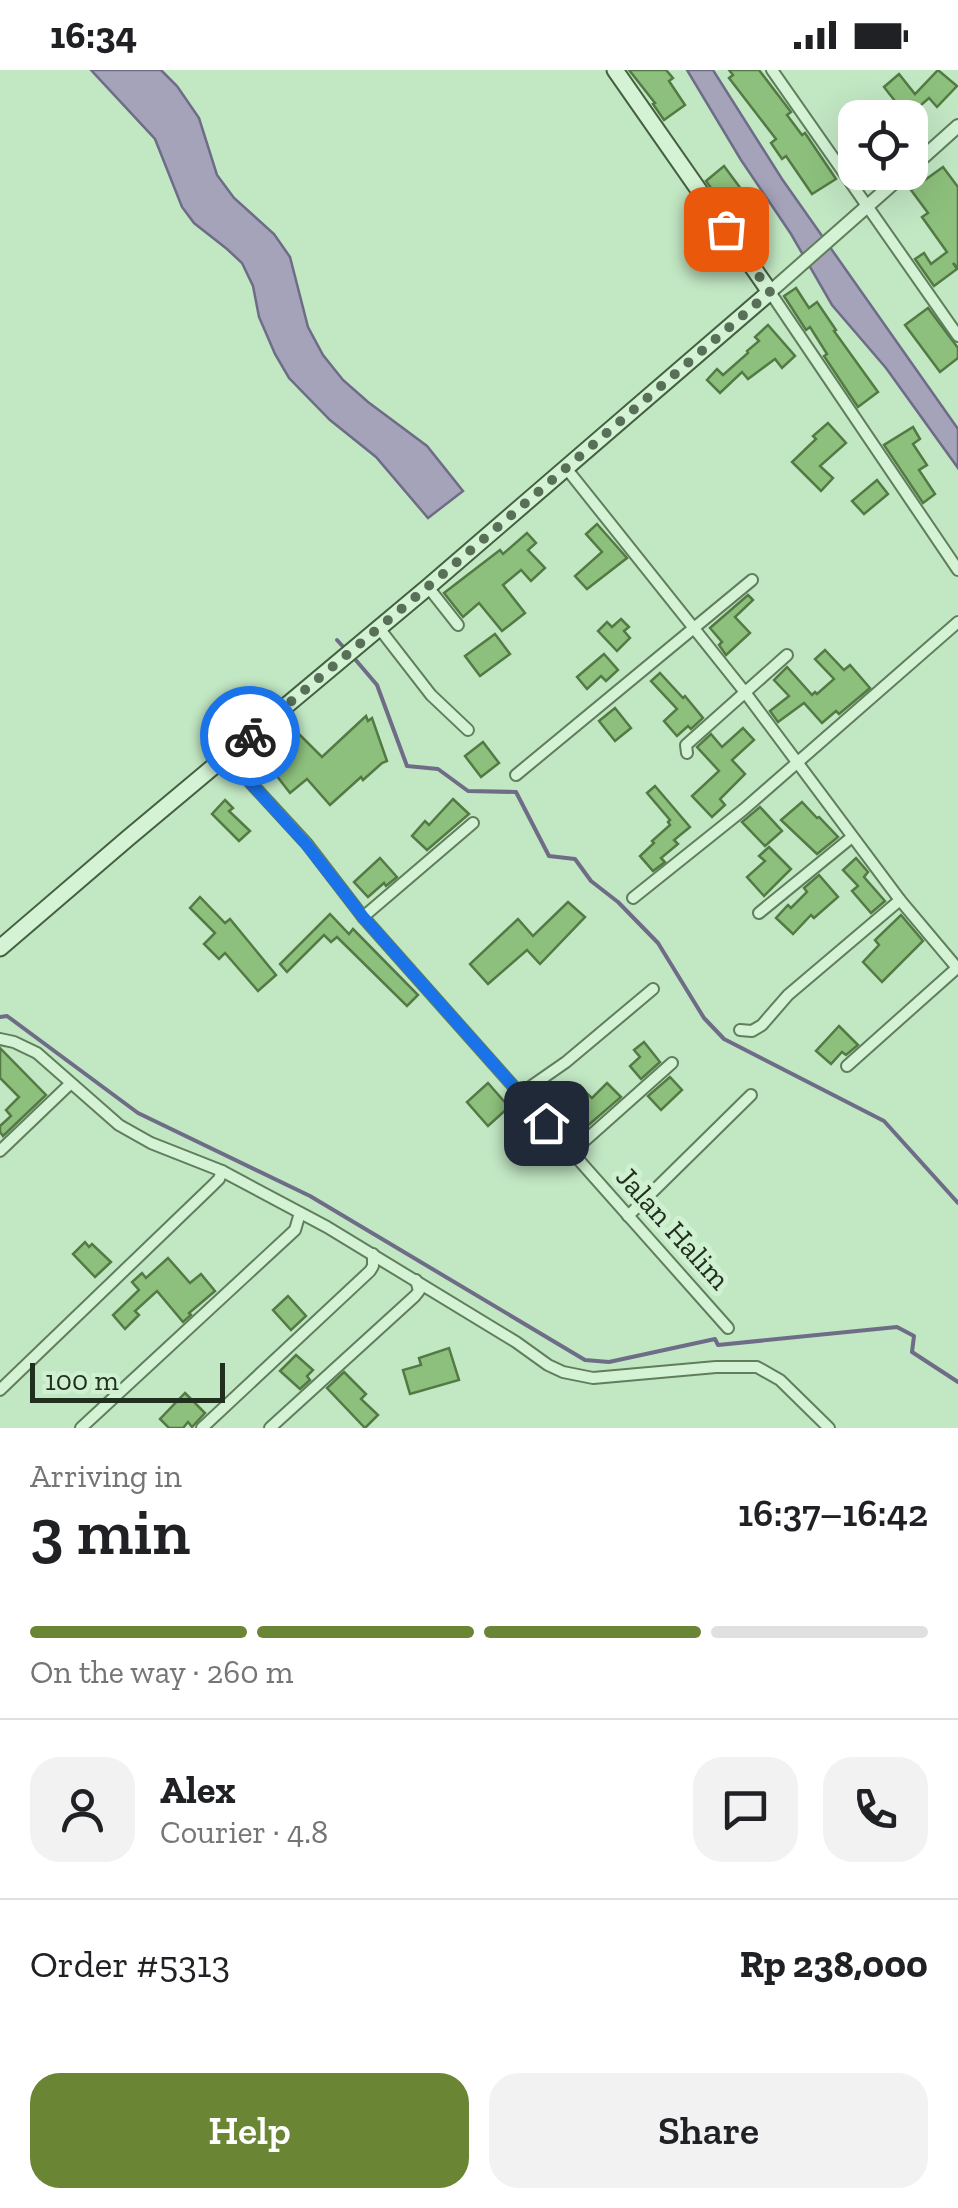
<!DOCTYPE html>
<html lang="en">
<head>
<meta charset="utf-8">
<style>
  :root { --surface:#fff; --page:#f2f2f2; --text:#202124; --muted:#757577; --line:#e0e0e0; --accent:#6a8533 }
  body { margin:0; font-family:"Zilla Slab",serif; background:var(--page); color:var(--text); height:100vh; display:flex; flex-direction:column; font-size:38px; white-space:nowrap }
  * { box-sizing:border-box; margin:0 }
  p { font-size:32px; color:var(--muted) }
  .icon { flex:none; width:55px; height:55px; fill:none; stroke:currentColor; stroke-width:2; stroke-linecap:round; stroke-linejoin:round }
  .map { position:relative; height:1358px; overflow:hidden }
  .side { display:flex; flex-direction:column; background:var(--surface); flex:1 }
  .side>* { flex:none }
  .controls { position:absolute; left:838px; top:30px; display:grid; gap:20px }
  .controls a { display:grid; place-items:center; width:90px; height:90px; border-radius:20px; background:var(--surface); box-shadow:0 10px 40px #0002; font-size:50px }
  .scale { position:absolute; left:30px; bottom:25px; width:195px; box-sizing:border-box; padding-left:10px; border:5px solid #21301e; border-top:0; font-size:28px; line-height:35px; white-space:nowrap; color:#21301e; -webkit-text-stroke:8px #d0f0d2; paint-order:stroke }
  .pin { position:absolute; display:grid; place-items:center; width:85px; height:85px; color:#fff; margin:-42px; border-radius:20px; box-shadow:0 5px 15px #0006 }
  .courier { position:absolute; display:grid; place-items:center; width:100px; height:100px; margin:-50px; border:8px solid #1a73e8; border-radius:50%; background:#fff; color:#222; box-shadow:0 2px 12px #0007 }
  .headline em { font-style:normal; font-weight:600 }
  .headline div { display:flex; flex-direction:column-reverse }
  .headline { display:flex; align-items:center; justify-content:space-between; height:170px; padding:0 30px }
  h1 { font-size:65px; font-weight:600; line-height:75px }
  .bar { display:grid; grid-template-columns:repeat(4,1fr); gap:15px 10px; align-content:center; height:120px; padding:0 30px }
  .bar i { height:12px; border-radius:8px; background:var(--line) }
  .bar .selected { background:var(--accent) }
  .bar p { grid-column:span 4 }
  .line { display:flex; align-items:center; gap:25px; padding:0 30px; border-top:2px solid var(--line) }
  .line div { flex:1 }
  .round { display:grid; place-items:center; flex:none; width:105px; height:105px; border-radius:30px; background:var(--page) }
  .primary-button { display:flex; gap:20px; margin-top:auto; padding:20px 30px }
  .primary-button a { flex:1; height:115px; border-radius:30px; background:var(--accent); color:#fff; font-size:40px; font-weight:600; line-height:115px; text-align:center }
  .primary-button a+a { background:var(--page); color:var(--text) }
  .status { display:flex; justify-content:space-between; align-items:center; height:70px; padding:0 50px; background:var(--surface); direction:ltr }
  .status svg { height:28px; fill:currentColor }
  .map>svg:first-child { display:block }
  .water { fill:#a4a3ba; stroke:#6e6c87; stroke-width:2.5 }
  .lines { fill:none; stroke-linecap:round; stroke-linejoin:round }
  .stream { stroke:#6e6c87; stroke-width:4 }
  .building { fill:#8dc07c; stroke:#537a44; stroke-width:2.5 }
  .minor-casing { stroke:#607e5b; stroke-width:14 }
  .tertiary-casing { stroke:#607e5b; stroke-width:16 }
  .secondary-casing { stroke:#44603f; stroke-width:19 }
  .minor { stroke:#d4f3d5; stroke-width:10 }
  .tertiary { stroke:#d4f3d5; stroke-width:12 }
  .secondary { stroke:#d4f3d5; stroke-width:15 }
  .done { stroke:#597058; stroke-width:10; stroke-dasharray:0 18 }
  .route { stroke:#1a73e8; stroke-width:12 }
  .labels { text-anchor:middle; dominant-baseline:central; stroke-width:10; stroke-linejoin:round; paint-order:stroke }
  .street-label { font-size:30px; fill:#21301e; stroke:#d0f0d2 }
</style>
</head>
<body>
<div class="status"><b>16:34</b><svg viewBox="0 0 49 12"><path d="M0 12V9h3v3zM5 12V6h3v6zM10 12V3h3v9zM15 12V0h3v12zM26 1h20v11H26zM47 4h2v5h-2z"/></svg></div>
<div class="map">
<svg width="958" height="1358" viewBox="0 0 958 1358">
  <rect width="100%" height="100%" fill="#c2e7c3"/>
  <g class="water">
    <path d="M91 0H161L177 16 199 48 217 105 234 128 274 164 290 187 308 257 323 285 343 310 368 332 427 376 463 421 428 448 376 387 330 350 289 308 275 284 259 247 253 216 242 193 227 179 194 153 182 137 155 69Z"/>
    <path d="M687 0H713L782 109 958 359V398L886 298 832 235 791 164 741 90Z"/>
  </g>
  <g class="lines">
    <g class="stream">
      <path d="M337 570 347 581"/>
      <path d="M354 588 377 615 407 696 438 699 468 721 516 722 549 786 575 789 591 811 618 832 658 873 704 948 724 969 884 1051 958 1133"/>
      <path d="M0 947 7 946 138 1043 310 1126 585 1290 609 1292 715 1269 718 1275 897 1257 914 1266 912 1282 958 1312"/>
    </g>
  </g>
  <g class="building">
    <path d="M629 0H666L673 8 669 11 685 35 664 50 653 34 655 33Z"/>
    <path d="M729 0H759L791 42 787 45 802 65 805 63 836 109 812 124 786 86 782 89 771 73 776 69 729 8 733 5Z"/>
    <path d="M938 0 957 16 937 37 929 28 906 48H877L895 31 884 17 899 4 915 24Z"/>
    <path d="M724 96 750 131 742 138 728 120 718 128 706 111Z"/>
    <path d="M943 97 958 117V198L953 193 957 199 934 216 915 189 924 183 931 194 947 182 922 147 928 143 911 120Z"/>
    <path d="M796 218 809 238 817 232 836 260 834 261 878 322 858 337 824 286 827 284 810 257 806 260 784 226Z"/>
    <path d="M928 238 958 278V288L940 302 905 255Z"/>
    <path d="M768 255 795 286 782 298 775 289 748 309 742 302 720 323 707 310 717 299 723 305 748 283 747 281 759 271 755 267Z"/>
    <path d="M828 353 846 373 820 396 833 408 821 421 792 392 816 369 813 366Z"/>
    <path d="M913 357 920 369 913 374 927 395 919 400 935 424 923 433 884 375Z"/>
    <path d="M877 410 888 424 864 444 852 431Z"/>
    <path d="M597 454 627 488 587 519 575 506 602 482 586 464Z"/>
    <path d="M527 463 536 473 528 480 545 498 531 511 521 500 503 515 525 543 502 561 479 533 463 547 444 523 500 480 503 484Z"/>
    <path d="M748 525 753 530 735 547 750 563 726 585 719 575 722 572 710 558Z"/>
    <path d="M621 549 629 557 624 561 630 568 617 581 598 561 607 552 612 557Z"/>
    <path d="M495 564 510 584 480 606 465 586Z"/>
    <path d="M825 580 844 600 850 595 870 618 839 644 836 641 822 653 804 633 778 652 770 641 789 626 774 610 787 597 812 625 815 622 817 624 834 609 815 589Z"/>
    <path d="M604 584 618 600 606 611 601 606 587 619 577 607Z"/>
    <path d="M660 603 683 628 685 626 703 648 691 659 688 656 677 666 664 651 677 639 651 611Z"/>
    <path d="M615 638 631 658 615 671 599 651Z"/>
    <path d="M366 646 368 651 372 648 387 691 382 693 363 710 361 707 330 735 307 709 290 723 259 683 273 671 278 677 295 660 322 687Z"/>
    <path d="M743 658 754 670 732 690 745 704 720 729 725 735 712 747 692 726 719 701 697 677 711 664 722 677Z"/>
    <path d="M483 672 499 693 481 707 465 686Z"/>
    <path d="M655 716 690 757 674 770 678 774 661 788 665 792 653 801 640 786 654 773 652 771 670 755 668 752 670 750 647 723Z"/>
    <path d="M453 729 469 744 427 780 412 766 425 751 429 755Z"/>
    <path d="M225 730 233 738 229 741 250 761 239 771 212 744Z"/>
    <path d="M802 732 817 748 819 747 838 767 817 784 781 750Z"/>
    <path d="M760 737 782 761 765 776 742 752Z"/>
    <path d="M769 777 791 799 764 826 747 807 765 791 759 786Z"/>
    <path d="M380 788 397 807 386 816 384 813 368 827 354 812Z"/>
    <path d="M856 788 868 802 864 807 885 831 871 843 852 821 858 816 843 800Z"/>
    <path d="M819 805 838 827 814 848 811 845 793 864 776 848 788 835 791 838 807 822 804 818Z"/>
    <path d="M200 827 225 853 230 849 276 905 258 921 225 883 219 889 204 874 215 863 190 838Z"/>
    <path d="M568 832 585 847 540 894 527 880 488 914 470 894 518 849 533 866Z"/>
    <path d="M330 844 349 864 353 859 418 925 407 936 337 867 331 872 324 865 287 902 280 894Z"/>
    <path d="M901 845 923 871 882 912 863 892 879 875 875 870Z"/>
    <path d="M839 956 858 975 846 985 842 982 831 994 816 981Z"/>
    <path d="M644 972 660 992 641 1009 630 996 640 987 634 980Z"/>
    <path d="M0 978 46 1025 3 1066 0 1062V1056L11 1046 6 1040 19 1027 0 1008Z"/>
    <path d="M670 1007 682 1020 661 1040 648 1026Z"/>
    <path d="M488 1013 509 1037 488 1056 467 1032Z"/>
    <path d="M607 1013 621 1027 585 1058 577 1050 572 1054 560 1042 583 1020 592 1028Z"/>
    <path d="M85 1172 89 1177 92 1174 111 1192 95 1207 73 1184Z"/>
    <path d="M168 1188 190 1213 201 1204 215 1221 189 1243 191 1245 183 1252 157 1221 135 1241 139 1245 125 1259 113 1245 139 1220 132 1212 142 1203 146 1208Z"/>
    <path d="M288 1226 306 1246 291 1260 273 1240Z"/>
    <path d="M449 1278 459 1310 410 1324 403 1300 421 1295 419 1288Z"/>
    <path d="M296 1285 313 1300 307 1306 310 1310 300 1319 280 1301Z"/>
    <path d="M344 1302 366 1324 361 1329 378 1345 365 1358 327 1318Z"/>
    <path d="M185 1323 205 1343 192 1357 188 1352 183 1358H169L160 1349Z"/>
  </g>
  <g class="lines">
    <defs>
      <g id="minor">
        <path d="M772 0 958 266"/>
        <path d="M770 222 958 500"/>
        <path d="M566 398 744 621 900 830 958 899"/>
        <path d="M428 517 458 555"/>
        <path d="M379 558 431 625 468 660"/>
        <path d="M687 683 686 675 787 585"/>
        <path d="M226 686 307 774 363 847 728 1258"/>
        <path d="M516 705 752 510"/>
        <path d="M633 828 743 740 958 552"/>
        <path d="M759 843 852 767"/>
        <path d="M363 847 473 753"/>
        <path d="M740 960 752 961 762 955 788 925 900 830"/>
        <path d="M0 969 14 972 37 983 119 1055 151 1073 222 1101 327 1157 516 1272 548 1295 563 1302 593 1308 716 1297H757L780 1310 829 1358"/>
        <path d="M847 996 958 897"/>
        <path d="M520 1024 566 992 653 919"/>
        <path d="M0 1081 70 1014"/>
        <path d="M572 1082 672 993"/>
        <path d="M628 1146 751 1025"/>
        <path d="M0 1320 212 1116 219 1109 222 1101"/>
        <path d="M81 1358 295 1160 300 1143"/>
        <path d="M202 1358 370 1201 373 1196V1184"/>
        <path d="M270 1358 415 1226 419 1221 416 1210"/>
      </g>
      <g id="tertiary">
        <path d="M910 99 958 56"/>
        <path d="M770 222 906 102"/>
      </g>
      <path id="secondary" d="M0 878 127 769 428 517 770 222 615 0"/>
    </defs>
    <use href="#minor" class="minor-casing"/>
    <use href="#tertiary" class="tertiary-casing"/>
    <use href="#secondary" class="secondary-casing"/>
    <use href="#minor" class="minor"/>
    <use href="#tertiary" class="tertiary"/>
    <use href="#secondary" class="secondary"/>
  </g>
  <g class="lines">
    <path class="done" d="M250 666 450 498 770 222 726 159"/>
    <path class="route" d="M250 666 226 686 306 774 363 847 546 1053"/>
  </g>
  <g class="labels">
    <g class="street-label">
      <text transform="translate(673 1158) rotate(48)">Jalan Halim</text>
    </g>
  </g>
</svg>
<div class="controls">
<a><svg class="icon" aria-label="locate" viewBox="0 0 24 24"><circle cx="12" cy="12" r="6"/><path d="M12 2v4M12 18v4M2 12h4M18 12h4"/></svg></a>
</div>
<div class="scale">100 m</div>
<div class="pin" style="left:726px;top:159px;background:#ea580c"><svg class="icon" aria-label="bag" viewBox="0 0 24 24"><path d="M5 8h14l-1 12H6zM9 8a3 3 0 0 1 6 0"/></svg></div>
<div class="pin" style="left:546px;top:1053px;background:#1f2937"><svg class="icon" aria-label="home" viewBox="0 0 24 24"><path d="M3 11l9-7 9 7M6 9v11h12V9"/></svg></div>
<div class="courier" style="left:250px;top:666px"><svg class="icon" aria-label="bike" viewBox="0 0 24 24"><circle cx="6" cy="16" r="4"/><circle cx="18" cy="16" r="4"/><path d="M6 16l4-8h5l3 8M10 8l3 8H6M13 5h3"/></svg></div>
</div>
<section class="side">
<div class="headline"><div><h1>3 min</h1><p>Arriving in</p></div><em>16:37–16:42</em></div>
<div class="bar"><i class="selected"></i><i class="selected"></i><i class="selected"></i><i></i><p>On the way · 260 m</p></div>
<div class="line" style="height:180px"><a class="round"><svg class="icon" aria-label="person" viewBox="0 0 24 24"><circle cx="12" cy="8" r="4"/><path d="M4 21q1-7 8-7t8 7"/></svg></a><div><b>Alex</b><p>Courier · 4.8</p></div><a class="round"><svg class="icon" aria-label="chat" viewBox="0 0 24 24"><path d="M4 5h16v11H9l-5 4z"/></svg></a><a class="round"><svg class="icon" aria-label="phone" viewBox="0 0 24 24"><path d="M5 4h4l2 5-3 2q2 4 5 5l2-3 5 2v4C11 20 4 13 5 4z"/></svg></a></div>
<div class="line" style="height:130px"><div>Order #5313</div><b>Rp 238,000</b></div>
<div class="primary-button"><a>Help</a><a>Share</a></div>
</section>
</body>
</html>
